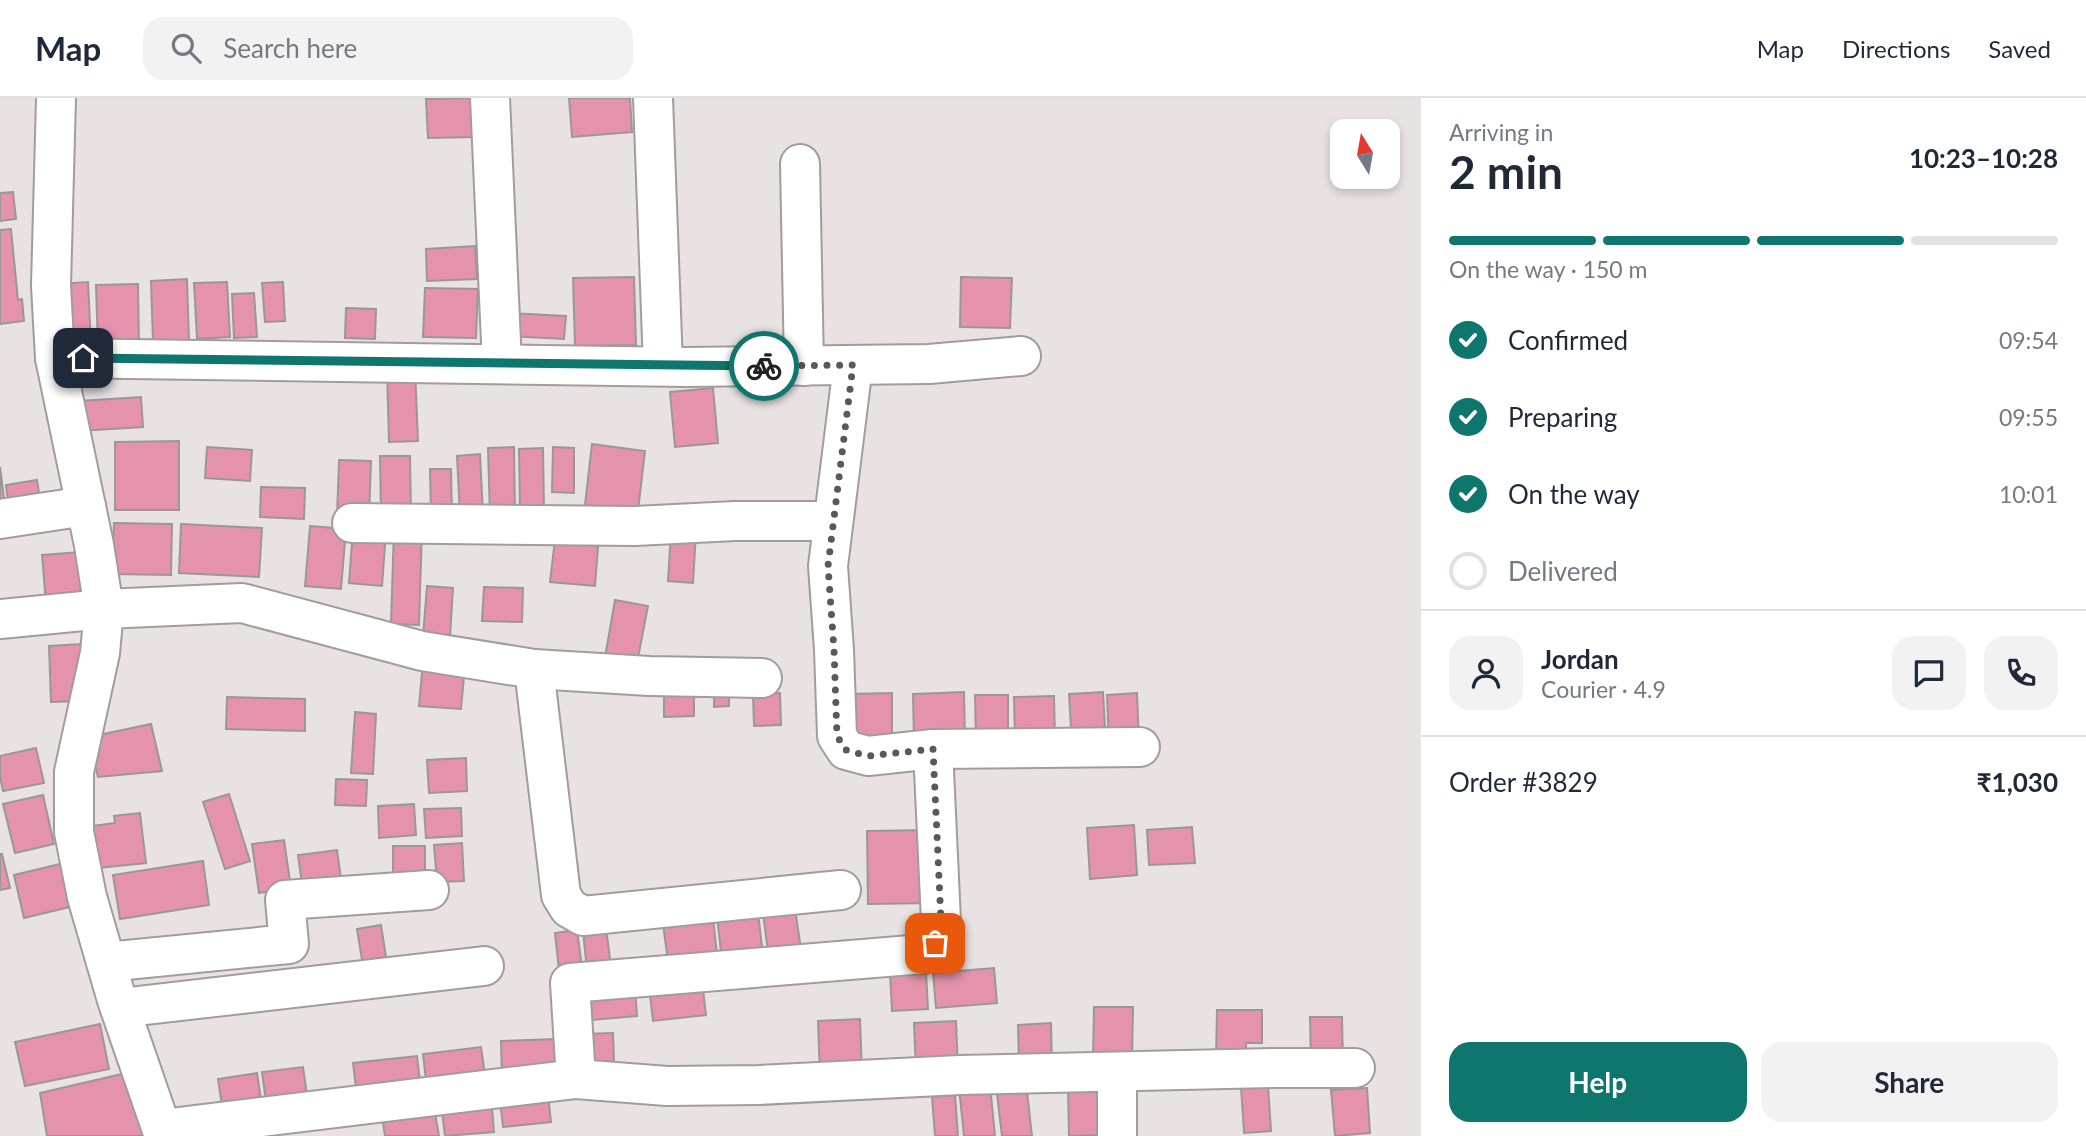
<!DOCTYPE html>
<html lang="en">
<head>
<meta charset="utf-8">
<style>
  :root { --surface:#fff; --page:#f2f2f3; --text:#1f2937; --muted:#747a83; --line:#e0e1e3; --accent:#0f766e }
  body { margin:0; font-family:Lato,sans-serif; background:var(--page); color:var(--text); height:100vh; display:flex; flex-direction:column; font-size:26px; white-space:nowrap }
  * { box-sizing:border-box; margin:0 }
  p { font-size:23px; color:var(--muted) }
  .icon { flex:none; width:38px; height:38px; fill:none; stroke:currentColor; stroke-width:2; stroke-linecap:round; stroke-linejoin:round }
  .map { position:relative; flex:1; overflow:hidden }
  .panel { display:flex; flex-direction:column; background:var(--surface); width:665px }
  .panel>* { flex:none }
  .needle { width:46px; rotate:349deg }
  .buttons { position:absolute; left:1330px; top:21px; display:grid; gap:14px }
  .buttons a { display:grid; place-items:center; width:70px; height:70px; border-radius:14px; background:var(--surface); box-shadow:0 4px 10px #0003; font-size:35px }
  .pin { position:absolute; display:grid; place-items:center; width:60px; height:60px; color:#fff; margin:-30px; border-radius:14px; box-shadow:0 4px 10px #0006 }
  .courier { position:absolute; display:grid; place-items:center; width:70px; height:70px; margin:-35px; border:5px solid #0f766e; border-radius:50%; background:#fff; color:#222; box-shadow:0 2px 9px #0007 }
  .head em { font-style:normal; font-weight:700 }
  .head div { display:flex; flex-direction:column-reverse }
  .head { display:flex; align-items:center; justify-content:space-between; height:119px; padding:0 28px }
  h1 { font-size:46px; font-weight:700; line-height:52px }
  .bar { display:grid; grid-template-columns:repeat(4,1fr); gap:10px 7px; align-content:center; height:84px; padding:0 28px }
  .bar i { height:9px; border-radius:5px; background:var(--line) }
  .bar .current { background:var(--accent) }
  .bar p { grid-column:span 4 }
  .line { display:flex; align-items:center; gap:18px; padding:0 28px; border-top:2px solid var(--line) }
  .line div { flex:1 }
  .round { display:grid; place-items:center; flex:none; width:74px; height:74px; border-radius:21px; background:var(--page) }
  ol { padding:0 28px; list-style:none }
  li { display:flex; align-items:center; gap:21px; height:77px }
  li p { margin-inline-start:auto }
  li .icon { padding:7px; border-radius:50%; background:var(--accent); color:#fff; stroke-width:4 }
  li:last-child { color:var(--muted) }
  li i { width:38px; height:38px; border:4px solid var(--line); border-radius:50% }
  .cta { display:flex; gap:14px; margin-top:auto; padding:14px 28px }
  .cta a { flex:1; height:80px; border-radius:21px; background:var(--accent); color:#fff; font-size:28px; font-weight:700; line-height:80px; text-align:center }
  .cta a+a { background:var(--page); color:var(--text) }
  header { display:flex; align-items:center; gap:42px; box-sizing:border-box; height:98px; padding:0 35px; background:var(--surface); border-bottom:2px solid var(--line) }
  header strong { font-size:33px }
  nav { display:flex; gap:38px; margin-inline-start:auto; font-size:24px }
  .search { width:490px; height:63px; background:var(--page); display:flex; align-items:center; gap:18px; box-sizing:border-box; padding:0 24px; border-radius:21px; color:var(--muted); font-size:26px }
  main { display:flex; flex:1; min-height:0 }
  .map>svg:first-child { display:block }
  .building { fill:#e593ad; stroke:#9c9697; stroke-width:2 }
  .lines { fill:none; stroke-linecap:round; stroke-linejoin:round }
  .minor-casing { stroke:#a29c9b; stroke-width:42 }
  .minor { stroke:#fff; stroke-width:38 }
  .done { stroke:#5b5858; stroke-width:7; stroke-dasharray:0 12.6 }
  .route { stroke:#0f766e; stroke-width:9 }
</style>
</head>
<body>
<header>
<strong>Map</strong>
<div class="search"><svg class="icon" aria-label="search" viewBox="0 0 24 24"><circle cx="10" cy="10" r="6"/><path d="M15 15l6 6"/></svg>Search here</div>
<nav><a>Map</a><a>Directions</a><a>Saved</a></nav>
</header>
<main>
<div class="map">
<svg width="1421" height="1038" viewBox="0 0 1421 1038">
  <rect width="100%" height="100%" fill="#e9e2e2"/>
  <g class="building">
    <path d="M473 0 474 39 428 40 426 1Z"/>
    <path d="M569 0H630L632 34 572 39Z"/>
    <path d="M13 94 16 121 0 123V95Z"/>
    <path d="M11 131 18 202 22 201 24 223 0 226V132Z"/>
    <path d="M475 148 477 181 427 183 426 151Z"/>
    <path d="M634 179 636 247 575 248 573 180Z"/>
    <path d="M961 179 1012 180 1010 230 960 229Z"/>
    <path d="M187 181 189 243 153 244 151 183Z"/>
    <path d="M88 184 91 246 60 248 58 186Z"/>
    <path d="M227 184 230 239 197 241 194 185Z"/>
    <path d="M283 184 285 223 265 224 262 185Z"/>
    <path d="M138 186 139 249 98 250 96 187Z"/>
    <path d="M425 190 478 191 476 240 423 239Z"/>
    <path d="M254 195 257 239 234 240 232 196Z"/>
    <path d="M346 210 376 211 375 241 345 240Z"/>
    <path d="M509 215 566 218 564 241 508 238Z"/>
    <path d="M415 270 418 343 389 344 387 271Z"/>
    <path d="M713 290 718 345 675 349 670 294Z"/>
    <path d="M141 299 143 329 80 333 79 303Z"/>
    <path d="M179 343V412H115V344Z"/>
    <path d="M592 346 645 353 637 421 584 415Z"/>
    <path d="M207 349 252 352 250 383 205 380Z"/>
    <path d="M514 349 515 418 490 419 488 350Z"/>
    <path d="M553 349 574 350V395L552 394Z"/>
    <path d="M543 350 544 413 520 414 519 351Z"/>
    <path d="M480 356 483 417 460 418 457 358Z"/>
    <path d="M380 358H410L411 417 381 418Z"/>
    <path d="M339 362 371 363 369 419 337 418Z"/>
    <path d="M0 369 6 416H0Z"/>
    <path d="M430 371H451L452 418H431Z"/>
    <path d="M37 382 41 408 9 412 6 387Z"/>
    <path d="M261 389 305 390 304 421 260 419Z"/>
    <path d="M114 425 172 426 171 477 112 476Z"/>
    <path d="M181 426 262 430 259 479 179 475Z"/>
    <path d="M310 428 346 431 341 491 305 488Z"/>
    <path d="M394 430H422L419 527 391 526Z"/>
    <path d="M353 431 386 434 382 488 349 485Z"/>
    <path d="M556 433 599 437 595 488 550 484Z"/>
    <path d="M671 434 696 435 693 485 668 483Z"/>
    <path d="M80 454 84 503 46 506 42 457Z"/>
    <path d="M427 488 453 490 450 539 423 538Z"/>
    <path d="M484 489 523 490 522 524 482 523Z"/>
    <path d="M615 502 648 508 636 570 604 565Z"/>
    <path d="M82 546 84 603 51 604 49 548Z"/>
    <path d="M423 564 465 567 461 611 419 608Z"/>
    <path d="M714 588H729V608L714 609Z"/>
    <path d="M664 594H694V618L664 619Z"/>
    <path d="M964 594 965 642H914L913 596Z"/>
    <path d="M1103 594 1106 647 1072 649 1069 596Z"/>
    <path d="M780 595 781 627 754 628 753 596Z"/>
    <path d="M892 595V641L848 642V596Z"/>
    <path d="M1137 595 1139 644 1109 646 1107 597Z"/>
    <path d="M975 597H1008V643L976 644Z"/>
    <path d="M1054 598 1055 642 1015 643 1014 599Z"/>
    <path d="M227 599 305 601V633L226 631Z"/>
    <path d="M355 614 376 616 373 676 351 675Z"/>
    <path d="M151 626 162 673 98 679 89 639Z"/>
    <path d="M36 650 44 685 3 693 0 679V658Z"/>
    <path d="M466 660 467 693 429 695 427 662Z"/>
    <path d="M336 681 367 682 366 708 335 707Z"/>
    <path d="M229 696 250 763 225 771 203 704Z"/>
    <path d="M43 697 54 746 15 755 3 706Z"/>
    <path d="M414 706 416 737 379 740 378 708Z"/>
    <path d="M461 710 462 738 426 740 424 711Z"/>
    <path d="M140 715 146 765 89 771 84 729 115 725 114 718Z"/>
    <path d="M1134 727 1137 777 1090 781 1087 730Z"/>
    <path d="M1192 729 1195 765 1149 767 1147 732Z"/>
    <path d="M931 732 933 805 868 806 867 733Z"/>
    <path d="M284 742 291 790 259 795 252 746Z"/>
    <path d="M462 745 464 783 437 784 434 747Z"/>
    <rect x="393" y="748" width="32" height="35"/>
    <path d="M337 752 342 788 303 793 298 757Z"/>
    <path d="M0 756H2L10 790 0 792Z"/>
    <path d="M203 763 209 807 120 821 113 777Z"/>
    <path d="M64 765 74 808 24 820 14 777Z"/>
    <path d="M795 811 802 858 769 862 763 815Z"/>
    <path d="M758 814 763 858 722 863 717 818Z"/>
    <path d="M713 820 717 856 668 863 663 826Z"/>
    <path d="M381 827 386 859 362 862 357 831Z"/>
    <path d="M606 830 611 869 587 873 583 832Z"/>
    <path d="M577 832 582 869 559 872 555 835Z"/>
    <path d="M994 870 997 905 936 910 933 875Z"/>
    <path d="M926 873 928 911 892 913 890 875Z"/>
    <path d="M702 882 706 917 653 923 649 888Z"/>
    <path d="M635 890 637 918 580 923 578 895Z"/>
    <path d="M1094 909H1133L1132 963 1093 962Z"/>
    <path d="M1217 912H1262V945H1246V962L1216 961Z"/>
    <path d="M1310 919H1342L1343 965 1311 966Z"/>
    <path d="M860 921 862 977 820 978 818 923Z"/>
    <path d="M956 923 958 971 916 973 914 925Z"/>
    <path d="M1051 925 1052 967 1019 968 1018 927Z"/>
    <path d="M100 926 109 971 25 988 15 944Z"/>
    <path d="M613 935 614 963 584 964 583 936Z"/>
    <path d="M555 941 556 976 502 978 501 943Z"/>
    <path d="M481 949 486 984 427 991 423 956Z"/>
    <path d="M417 958 421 992 357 999 353 965Z"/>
    <path d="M303 969 308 1005 267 1011 262 974Z"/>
    <path d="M139 972 156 1038H47L40 995Z"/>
    <path d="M257 975 262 1008 223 1014 218 981Z"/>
    <path d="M1026 984 1032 1038H1002L996 987Z"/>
    <path d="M990 987 995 1038H964L959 990Z"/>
    <path d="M1268 987 1271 1033 1244 1035 1241 989Z"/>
    <path d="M1068 990H1104V1037L1069 1038Z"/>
    <path d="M1367 990 1370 1035 1335 1038 1331 992Z"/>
    <path d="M548 996 551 1024 503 1029 500 1002Z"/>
    <path d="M955 997 958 1038H935L932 999Z"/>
    <path d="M434 1009 439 1038H385L382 1018Z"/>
    <path d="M492 1009 494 1034 445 1038 442 1014Z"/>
  </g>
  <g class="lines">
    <defs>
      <g id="minor">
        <path d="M56 0 51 188 55 260 94 447 104 511 100 555 74 674V734L87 799 117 902 164 1038"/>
        <path d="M490 0 502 266"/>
        <path d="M653 0 663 268"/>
        <path d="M800 66 804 268"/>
        <path d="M55 260 686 269 929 266 1021 258"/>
        <path d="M853 267 828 468 834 552 837 638 846 652 868 658 933 651 1140 649"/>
        <path d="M0 421 86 408"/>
        <path d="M352 425 635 428 735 423H833"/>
        <path d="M0 521 104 511 242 505 422 553 534 571 561 797 569 810 583 818 841 792"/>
        <path d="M534 571 649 578 762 580"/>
        <path d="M106 864 289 846 285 802 429 792"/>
        <path d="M120 910 484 868"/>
        <path d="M1117 974V1038"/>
        <path d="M576 981 570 885 923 856 935 845 941 823 933 651"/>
        <path d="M162 1031 576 981 667 988 759 987 960 977 1275 970H1355"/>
      </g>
    </defs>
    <use href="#minor" class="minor-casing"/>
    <use href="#minor" class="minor"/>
  </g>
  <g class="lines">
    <path class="done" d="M764 268 853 267 828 468 834 552 837 638 846 652 868 658 933 651 941 823 935 845"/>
    <path class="route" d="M83 260 764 268"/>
  </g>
</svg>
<div class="buttons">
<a><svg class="needle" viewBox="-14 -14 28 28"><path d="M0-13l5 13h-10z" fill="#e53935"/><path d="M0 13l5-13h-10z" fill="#747a83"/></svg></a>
</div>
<div class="pin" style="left:935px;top:845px;background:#ea580c"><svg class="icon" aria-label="bag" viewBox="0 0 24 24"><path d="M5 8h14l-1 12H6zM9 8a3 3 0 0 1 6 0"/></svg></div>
<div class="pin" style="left:83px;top:260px;background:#1f2937"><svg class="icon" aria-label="home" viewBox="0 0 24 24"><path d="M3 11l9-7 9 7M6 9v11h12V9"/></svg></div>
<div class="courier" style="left:764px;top:268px"><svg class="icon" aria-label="bike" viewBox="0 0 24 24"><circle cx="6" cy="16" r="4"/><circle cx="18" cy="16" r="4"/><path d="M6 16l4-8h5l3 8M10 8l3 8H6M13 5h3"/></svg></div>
</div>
<section class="panel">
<div class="head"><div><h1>2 min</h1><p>Arriving in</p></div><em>10:23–10:28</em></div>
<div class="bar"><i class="current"></i><i class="current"></i><i class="current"></i><i></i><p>On the way · 150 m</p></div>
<ol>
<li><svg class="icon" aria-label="check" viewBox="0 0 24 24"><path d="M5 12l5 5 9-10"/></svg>Confirmed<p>09:54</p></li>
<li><svg class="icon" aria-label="check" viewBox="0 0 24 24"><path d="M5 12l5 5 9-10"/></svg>Preparing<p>09:55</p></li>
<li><svg class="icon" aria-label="check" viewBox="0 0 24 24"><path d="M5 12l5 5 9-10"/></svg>On the way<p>10:01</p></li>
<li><i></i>Delivered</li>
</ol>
<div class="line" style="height:126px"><a class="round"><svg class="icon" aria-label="person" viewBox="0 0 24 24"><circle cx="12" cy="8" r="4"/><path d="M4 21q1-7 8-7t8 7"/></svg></a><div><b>Jordan</b><p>Courier · 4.9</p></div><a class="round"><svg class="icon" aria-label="chat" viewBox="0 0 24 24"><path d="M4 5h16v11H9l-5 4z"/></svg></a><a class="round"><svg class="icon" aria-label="phone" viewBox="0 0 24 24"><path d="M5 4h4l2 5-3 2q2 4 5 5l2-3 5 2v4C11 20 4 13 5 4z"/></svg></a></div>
<div class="line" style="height:91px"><div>Order #3829</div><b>₹1,030</b></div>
<div class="cta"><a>Help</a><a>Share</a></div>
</section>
</main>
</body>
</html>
